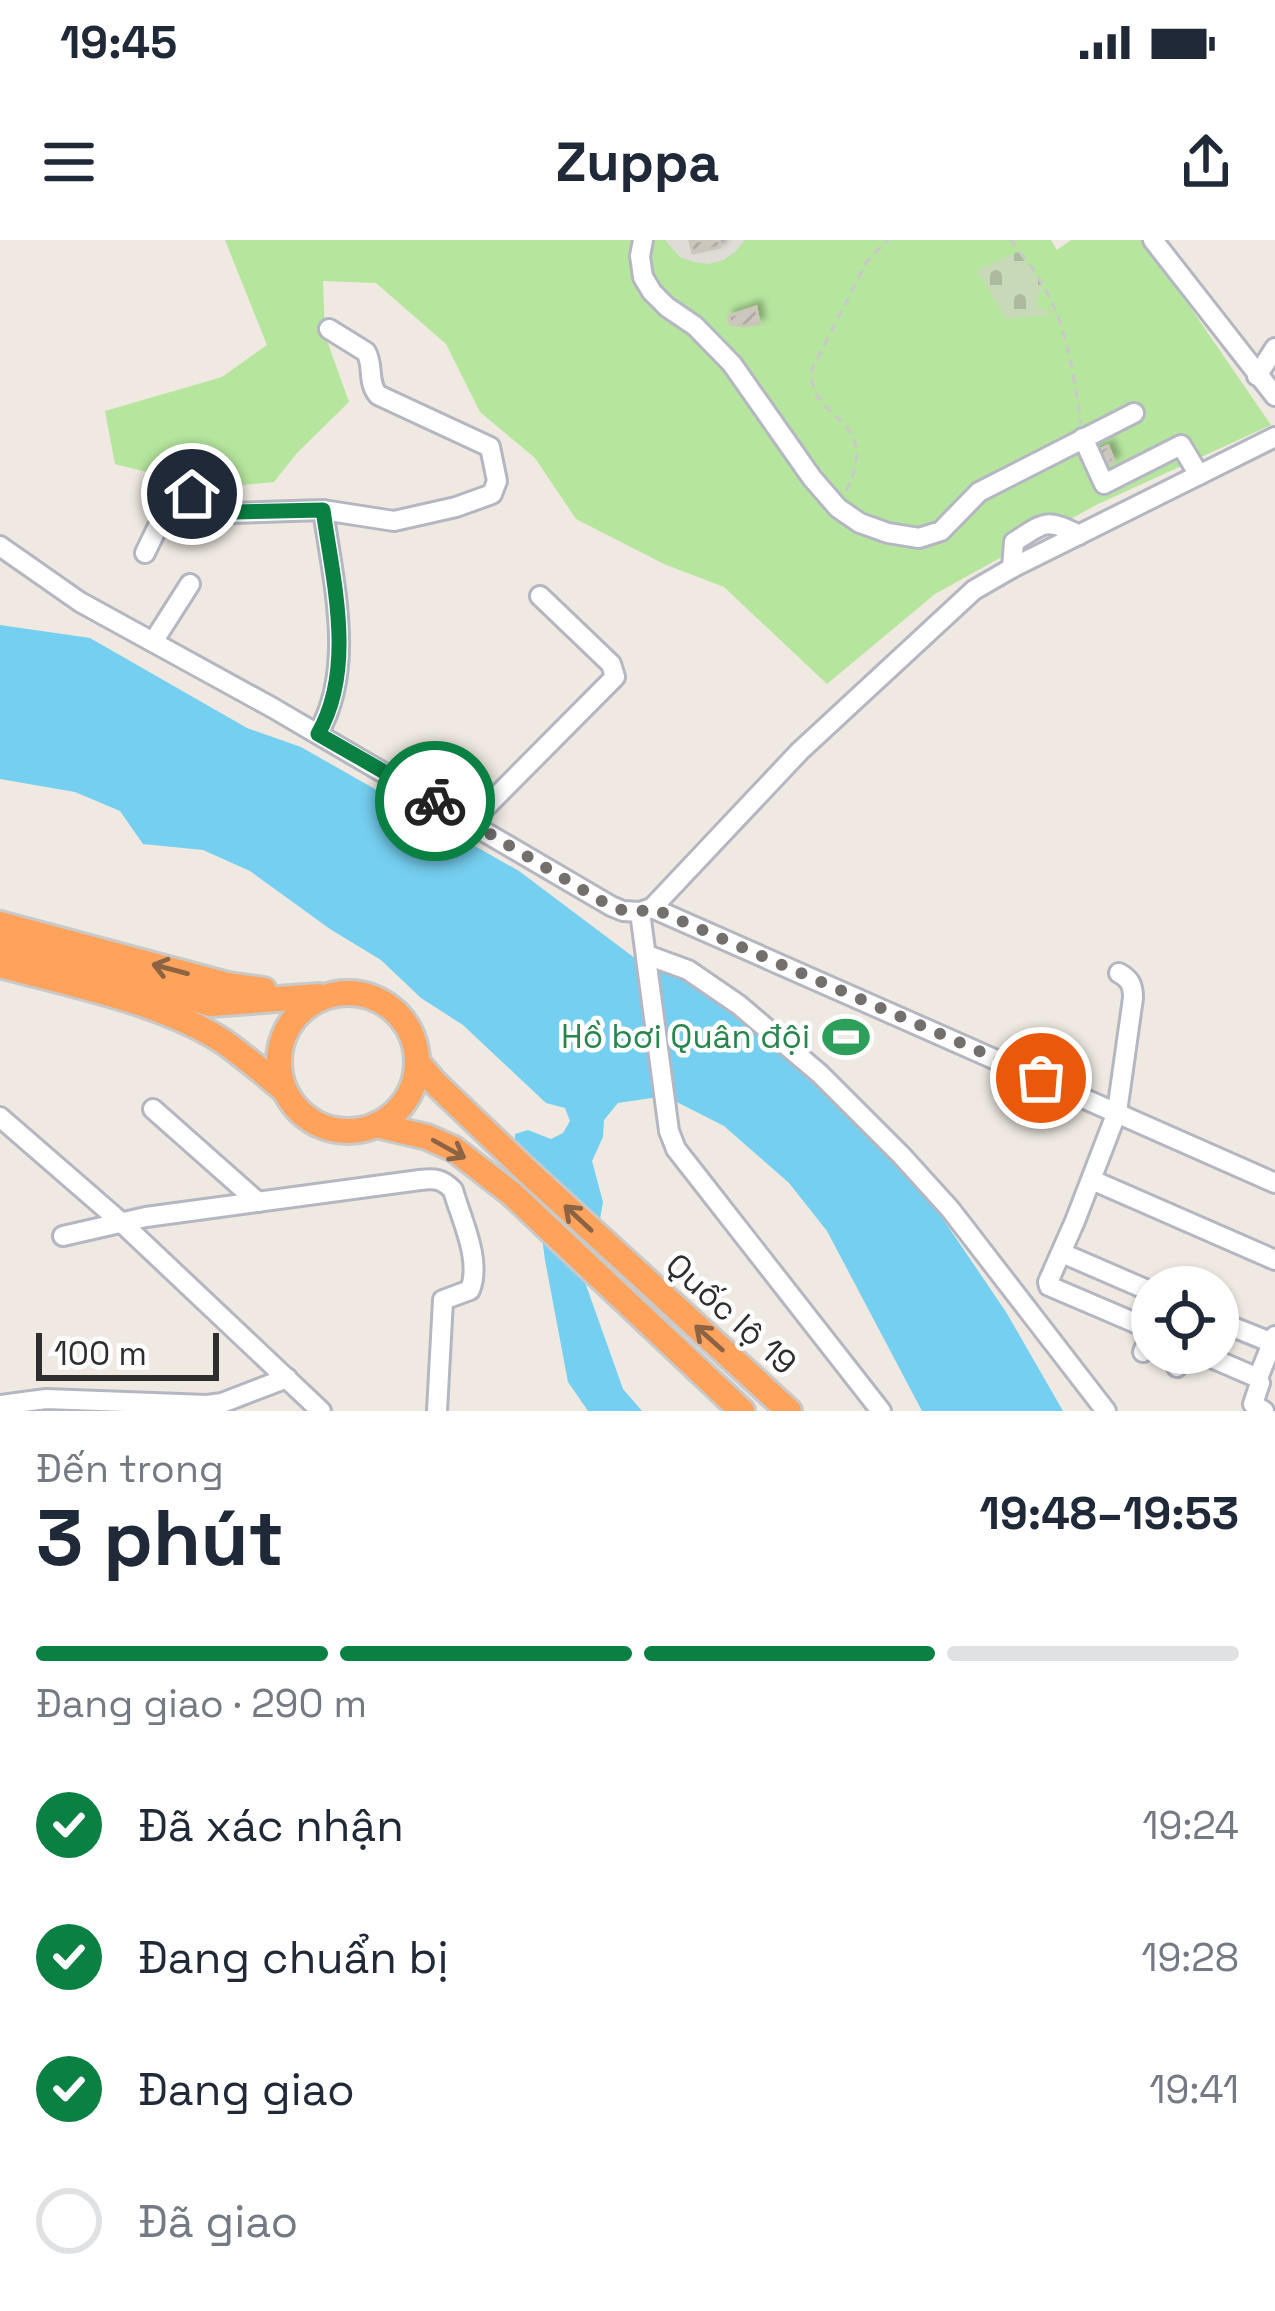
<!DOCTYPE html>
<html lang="vi">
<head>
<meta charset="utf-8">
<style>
  :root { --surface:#fff; --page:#f6f6f7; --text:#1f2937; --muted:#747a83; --line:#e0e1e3; --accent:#0b8043 }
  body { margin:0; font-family:"Space Grotesk",sans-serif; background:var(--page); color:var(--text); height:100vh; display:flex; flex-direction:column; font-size:45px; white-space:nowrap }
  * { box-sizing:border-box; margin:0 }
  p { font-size:39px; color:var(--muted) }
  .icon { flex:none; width:66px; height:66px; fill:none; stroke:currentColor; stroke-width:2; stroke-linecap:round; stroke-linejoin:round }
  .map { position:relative; height:1171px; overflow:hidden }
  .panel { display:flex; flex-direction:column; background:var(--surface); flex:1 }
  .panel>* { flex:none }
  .controls { position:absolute; left:1131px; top:1026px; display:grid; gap:24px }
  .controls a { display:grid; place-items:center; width:108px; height:108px; border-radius:50%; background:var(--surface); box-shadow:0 3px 9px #0004; font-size:60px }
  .scale { position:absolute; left:36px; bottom:30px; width:183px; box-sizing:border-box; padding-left:12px; border:6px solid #2e2e2e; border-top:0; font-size:33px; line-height:42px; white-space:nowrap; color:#2e2e2e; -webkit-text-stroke:9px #fff; paint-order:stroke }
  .pin { position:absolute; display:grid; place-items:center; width:102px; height:102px; color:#fff; margin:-51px; border:6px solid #fff; border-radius:50%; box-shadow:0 3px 12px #0007 }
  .courier { position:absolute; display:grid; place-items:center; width:120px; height:120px; margin:-60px; border:9px solid #0b8043; border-radius:50%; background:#fff; color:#222; box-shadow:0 3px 15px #0007 }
  .summary em { font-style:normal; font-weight:800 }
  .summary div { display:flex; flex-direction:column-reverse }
  .summary { display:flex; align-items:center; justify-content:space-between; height:204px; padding:0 36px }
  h1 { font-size:78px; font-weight:800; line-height:90px }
  .bar { display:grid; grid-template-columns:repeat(4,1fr); gap:18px 12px; align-content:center; height:144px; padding:0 36px }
  .bar i { height:15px; border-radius:9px; background:var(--line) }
  .bar .selected { background:var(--accent) }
  .bar p { grid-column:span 4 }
  ol { padding:0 36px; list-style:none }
  li { display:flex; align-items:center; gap:36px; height:132px }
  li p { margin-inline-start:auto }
  li .icon { padding:12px; border-radius:50%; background:var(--accent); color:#fff; stroke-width:4 }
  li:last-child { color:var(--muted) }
  li i { width:66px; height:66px; border:6px solid var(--line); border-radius:50% }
  .status { display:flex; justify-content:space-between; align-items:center; height:84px; padding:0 60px; background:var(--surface); direction:ltr }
  .status svg { height:33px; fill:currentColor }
  header { display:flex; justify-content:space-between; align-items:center; height:156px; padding:0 36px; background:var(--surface); font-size:54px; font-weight:800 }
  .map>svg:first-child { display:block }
  .grass { fill:#b6e59e }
  .cemetery { fill:url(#cemetery-stones) }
  .plaza { fill:#dfdcd8 }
  .water { fill:#75cff0 }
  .building { fill:url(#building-hatch); stroke:#cbc5ba; stroke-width:3; filter:url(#shadow) }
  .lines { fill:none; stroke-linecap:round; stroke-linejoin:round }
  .minor-casing { stroke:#b4b7c1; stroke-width:24 }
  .highway-casing { stroke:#c9c9c9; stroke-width:30 }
  .path { stroke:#c9c9c9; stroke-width:3; stroke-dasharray:9 6; stroke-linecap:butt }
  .minor { stroke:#fff; stroke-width:18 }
  .highway { stroke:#ffa35c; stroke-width:24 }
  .oneway { stroke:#8c6343 }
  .done { stroke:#726f6d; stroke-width:12; stroke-dasharray:0 21.6 }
  .route { stroke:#0b8043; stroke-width:15 }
  .labels { text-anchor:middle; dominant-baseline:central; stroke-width:9; stroke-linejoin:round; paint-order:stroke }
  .leisure-label { font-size:33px; fill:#27864d; stroke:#fff; text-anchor:end }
  .street-label { font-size:33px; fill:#2e2e2e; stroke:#fff }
</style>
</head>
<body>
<div class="status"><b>19:45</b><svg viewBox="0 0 49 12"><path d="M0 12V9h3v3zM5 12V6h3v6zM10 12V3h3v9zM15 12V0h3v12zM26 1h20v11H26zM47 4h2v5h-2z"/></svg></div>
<header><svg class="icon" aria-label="menu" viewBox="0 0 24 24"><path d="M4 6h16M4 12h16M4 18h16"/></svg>Zuppa<svg class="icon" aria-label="share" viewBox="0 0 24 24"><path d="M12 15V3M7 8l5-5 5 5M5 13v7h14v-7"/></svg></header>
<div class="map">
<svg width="1275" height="1171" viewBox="0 0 1275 1171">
  <defs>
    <pattern id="cemetery-stones" width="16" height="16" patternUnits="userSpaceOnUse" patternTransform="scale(3)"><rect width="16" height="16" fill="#c8d9b8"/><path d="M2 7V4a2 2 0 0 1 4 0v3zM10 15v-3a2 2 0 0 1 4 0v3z" fill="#acbb9e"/></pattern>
    <pattern id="building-hatch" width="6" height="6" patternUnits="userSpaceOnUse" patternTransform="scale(3)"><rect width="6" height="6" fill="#cbc7bf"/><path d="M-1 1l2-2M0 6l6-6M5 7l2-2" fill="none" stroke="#afaba4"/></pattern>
    <filter id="shadow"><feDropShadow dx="5.5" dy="-5.5" stdDeviation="3" flood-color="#0004"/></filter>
  </defs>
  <rect width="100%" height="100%" fill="#efe9e1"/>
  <path class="grass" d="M225 0H1051L1057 10 1071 0H1144L1271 185 1096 265 935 354 827 444 724 347 664 324 576 279 535 218 480 172 446 104 376 43 323 41 325 95 349 162 297 213 274 242 210 248 115 224 105 171 222 137 267 105Z"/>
  <path class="cemetery" d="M1018 12 1043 47 1035 65 1054 74 1006 79 977 30Z"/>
  <path class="plaza" d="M665 0H745L736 11 724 20 709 24 694 22 680 17Z"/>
  <path class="water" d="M0 385 90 398 247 488 301 507 519 631 648 728 685 739 763 797 841 869 926 954 1006 1072 1063 1171H922L827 991 789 943 724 886 665 856 618 863 604 880 603 897 592 921 603 962 600 979 615 998 603 1008 578 1003 576 1017 623 1149 642 1171H588L568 1142 545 1020 538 967 542 932 529 915 515 904V894L528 890 551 899 563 893 570 881 565 868 546 863 463 785 421 758 381 720 330 689 250 631 203 610 143 604 120 571 75 552 0 539Z"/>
  <g class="building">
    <path d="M719 0 720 7 693 13 690 1Z"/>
    <path d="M756 67 759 83 744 86 730 84 729 76Z"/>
    <path d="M1108 206 1114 221 1091 231 1085 216Z"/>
  </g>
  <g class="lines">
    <defs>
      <g id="minor">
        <path d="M643 0 640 16 643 37 652 52 667 67 695 86 732 124 812 238 838 268 860 283 888 293 919 298 941 291 979 252 1134 173"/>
        <path d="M1153 0 1275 156"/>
        <path d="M1257 136 1275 108"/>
        <path d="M1083 198 1104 244 1181 205 1199 235"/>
        <path d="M185 273 190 255 197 256"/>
        <path d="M171 275 175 244"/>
        <path d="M0 306 80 362 273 468 611 666 623 671 640 672 669 891 676 909 881 1171"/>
        <path d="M145 313 161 280 171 275 323 270 394 281 456 267 492 254 497 241 490 207 378 155C367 142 374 125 366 112L329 89"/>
        <path d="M1012 328 1014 302C1045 282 1046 278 1079 295"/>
        <path d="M153 402 190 344"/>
        <path d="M318 493C356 428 333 341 323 270"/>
        <path d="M471 582 615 437 611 424 540 356"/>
        <path d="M652 668 1275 943"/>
        <path d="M640 672 652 668 800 511 974 350 1012 328 1275 197"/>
        <path d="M647 715 688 730 739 765 820 834 902 916 950 969 1106 1171"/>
        <path d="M1119 733C1130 739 1133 745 1133 758L1117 872 1075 981 1048 1042 1049 1046 1152 1090"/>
        <path d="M153 869 258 962"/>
        <path d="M0 877 122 983 321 1171"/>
        <path d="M1092 940 1275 1020"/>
        <path d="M63 996 146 977 420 940C435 938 442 939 453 950 461 979 482 1020 470 1050L443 1060 437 1171"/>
        <path d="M1062 1013 1152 1052"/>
        <path d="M1218 1081 1275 1104"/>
        <path d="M1143 1112 1152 1092"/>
        <path d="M1200 1113 1258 1138 1275 1096"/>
        <path d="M1177 1127 1183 1113"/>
        <path d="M1258 1138 1260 1143 1253 1164 1264 1171"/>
        <path d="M0 1165 46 1159 207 1165 222 1163 287 1138"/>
      </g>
      <g id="highway">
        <path d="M0 684 228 745 264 750"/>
        <path d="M0 703 210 764 319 756"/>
        <path d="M0 725C69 744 164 762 224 802 244 816 264 833 283 849"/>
        <circle cx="348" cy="822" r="69"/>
        <path d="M418 823 435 843 527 931 789 1171"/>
        <path d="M376 885 427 897 454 909 512 954 742 1171"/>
      </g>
    </defs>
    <use href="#minor" class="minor-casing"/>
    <use href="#highway" class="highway-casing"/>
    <g class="path">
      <path d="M1011 0C1022 15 1035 30 1044 47 1068 88 1074 138 1081 184"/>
      <path d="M846 251C884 174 807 184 812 129L867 21 888 0"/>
    </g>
    <use href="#minor" class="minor"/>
    <use href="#highway" class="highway"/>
  </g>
  <defs><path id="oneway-shaft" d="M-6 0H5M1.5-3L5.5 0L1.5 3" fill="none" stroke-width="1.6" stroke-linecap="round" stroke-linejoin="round" transform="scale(3)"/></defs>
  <g class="oneway">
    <use href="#oneway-shaft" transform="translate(170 729) rotate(-165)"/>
    <use href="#oneway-shaft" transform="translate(449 909) rotate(29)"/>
    <use href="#oneway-shaft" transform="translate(578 978) rotate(-137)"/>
    <use href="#oneway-shaft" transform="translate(709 1098) rotate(-138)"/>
  </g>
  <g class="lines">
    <path class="done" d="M435 561 610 666C625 672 636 674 652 668L1041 838"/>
    <path class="route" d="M192 254 188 258 185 273 323 270C333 341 356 428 318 494L435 561"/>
  </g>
  <defs>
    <symbol id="stadium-bare" viewBox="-9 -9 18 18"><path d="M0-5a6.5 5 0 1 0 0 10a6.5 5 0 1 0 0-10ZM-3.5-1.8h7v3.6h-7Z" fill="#2e9e5b" stroke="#fff" stroke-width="2.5" paint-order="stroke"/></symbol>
  </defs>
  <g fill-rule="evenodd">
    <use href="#stadium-bare" x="813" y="764" width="66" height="66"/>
  </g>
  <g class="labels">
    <g class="leisure-label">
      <text x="810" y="797">Hồ bơi Quân đội</text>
    </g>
    <g class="street-label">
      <text transform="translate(731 1074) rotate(42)">Quốc lộ 19</text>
    </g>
  </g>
</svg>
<div class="controls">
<a><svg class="icon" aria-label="locate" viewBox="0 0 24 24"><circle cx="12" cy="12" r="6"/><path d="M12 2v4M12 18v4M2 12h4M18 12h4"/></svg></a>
</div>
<div class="scale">100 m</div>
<div class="pin" style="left:1041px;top:838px;background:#ea580c"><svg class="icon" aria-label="bag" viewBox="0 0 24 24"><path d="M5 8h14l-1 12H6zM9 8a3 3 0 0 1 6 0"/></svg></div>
<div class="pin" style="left:192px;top:254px;background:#1f2937"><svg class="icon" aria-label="home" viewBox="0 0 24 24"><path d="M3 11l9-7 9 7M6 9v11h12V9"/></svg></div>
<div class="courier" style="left:435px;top:561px"><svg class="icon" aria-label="bike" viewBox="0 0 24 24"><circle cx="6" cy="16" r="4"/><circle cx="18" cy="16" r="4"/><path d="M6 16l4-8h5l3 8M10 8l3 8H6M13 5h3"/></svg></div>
</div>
<section class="panel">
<div class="summary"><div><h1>3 phút</h1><p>Đến trong</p></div><em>19:48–19:53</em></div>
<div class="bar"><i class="selected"></i><i class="selected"></i><i class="selected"></i><i></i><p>Đang giao · 290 m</p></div>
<ol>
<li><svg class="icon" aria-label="check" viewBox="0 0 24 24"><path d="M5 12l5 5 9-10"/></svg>Đã xác nhận<p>19:24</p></li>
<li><svg class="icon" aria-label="check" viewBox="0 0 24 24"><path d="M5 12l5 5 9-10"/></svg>Đang chuẩn bị<p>19:28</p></li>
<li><svg class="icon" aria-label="check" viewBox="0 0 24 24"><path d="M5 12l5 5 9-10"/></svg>Đang giao<p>19:41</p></li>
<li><i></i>Đã giao</li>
</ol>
</section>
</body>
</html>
